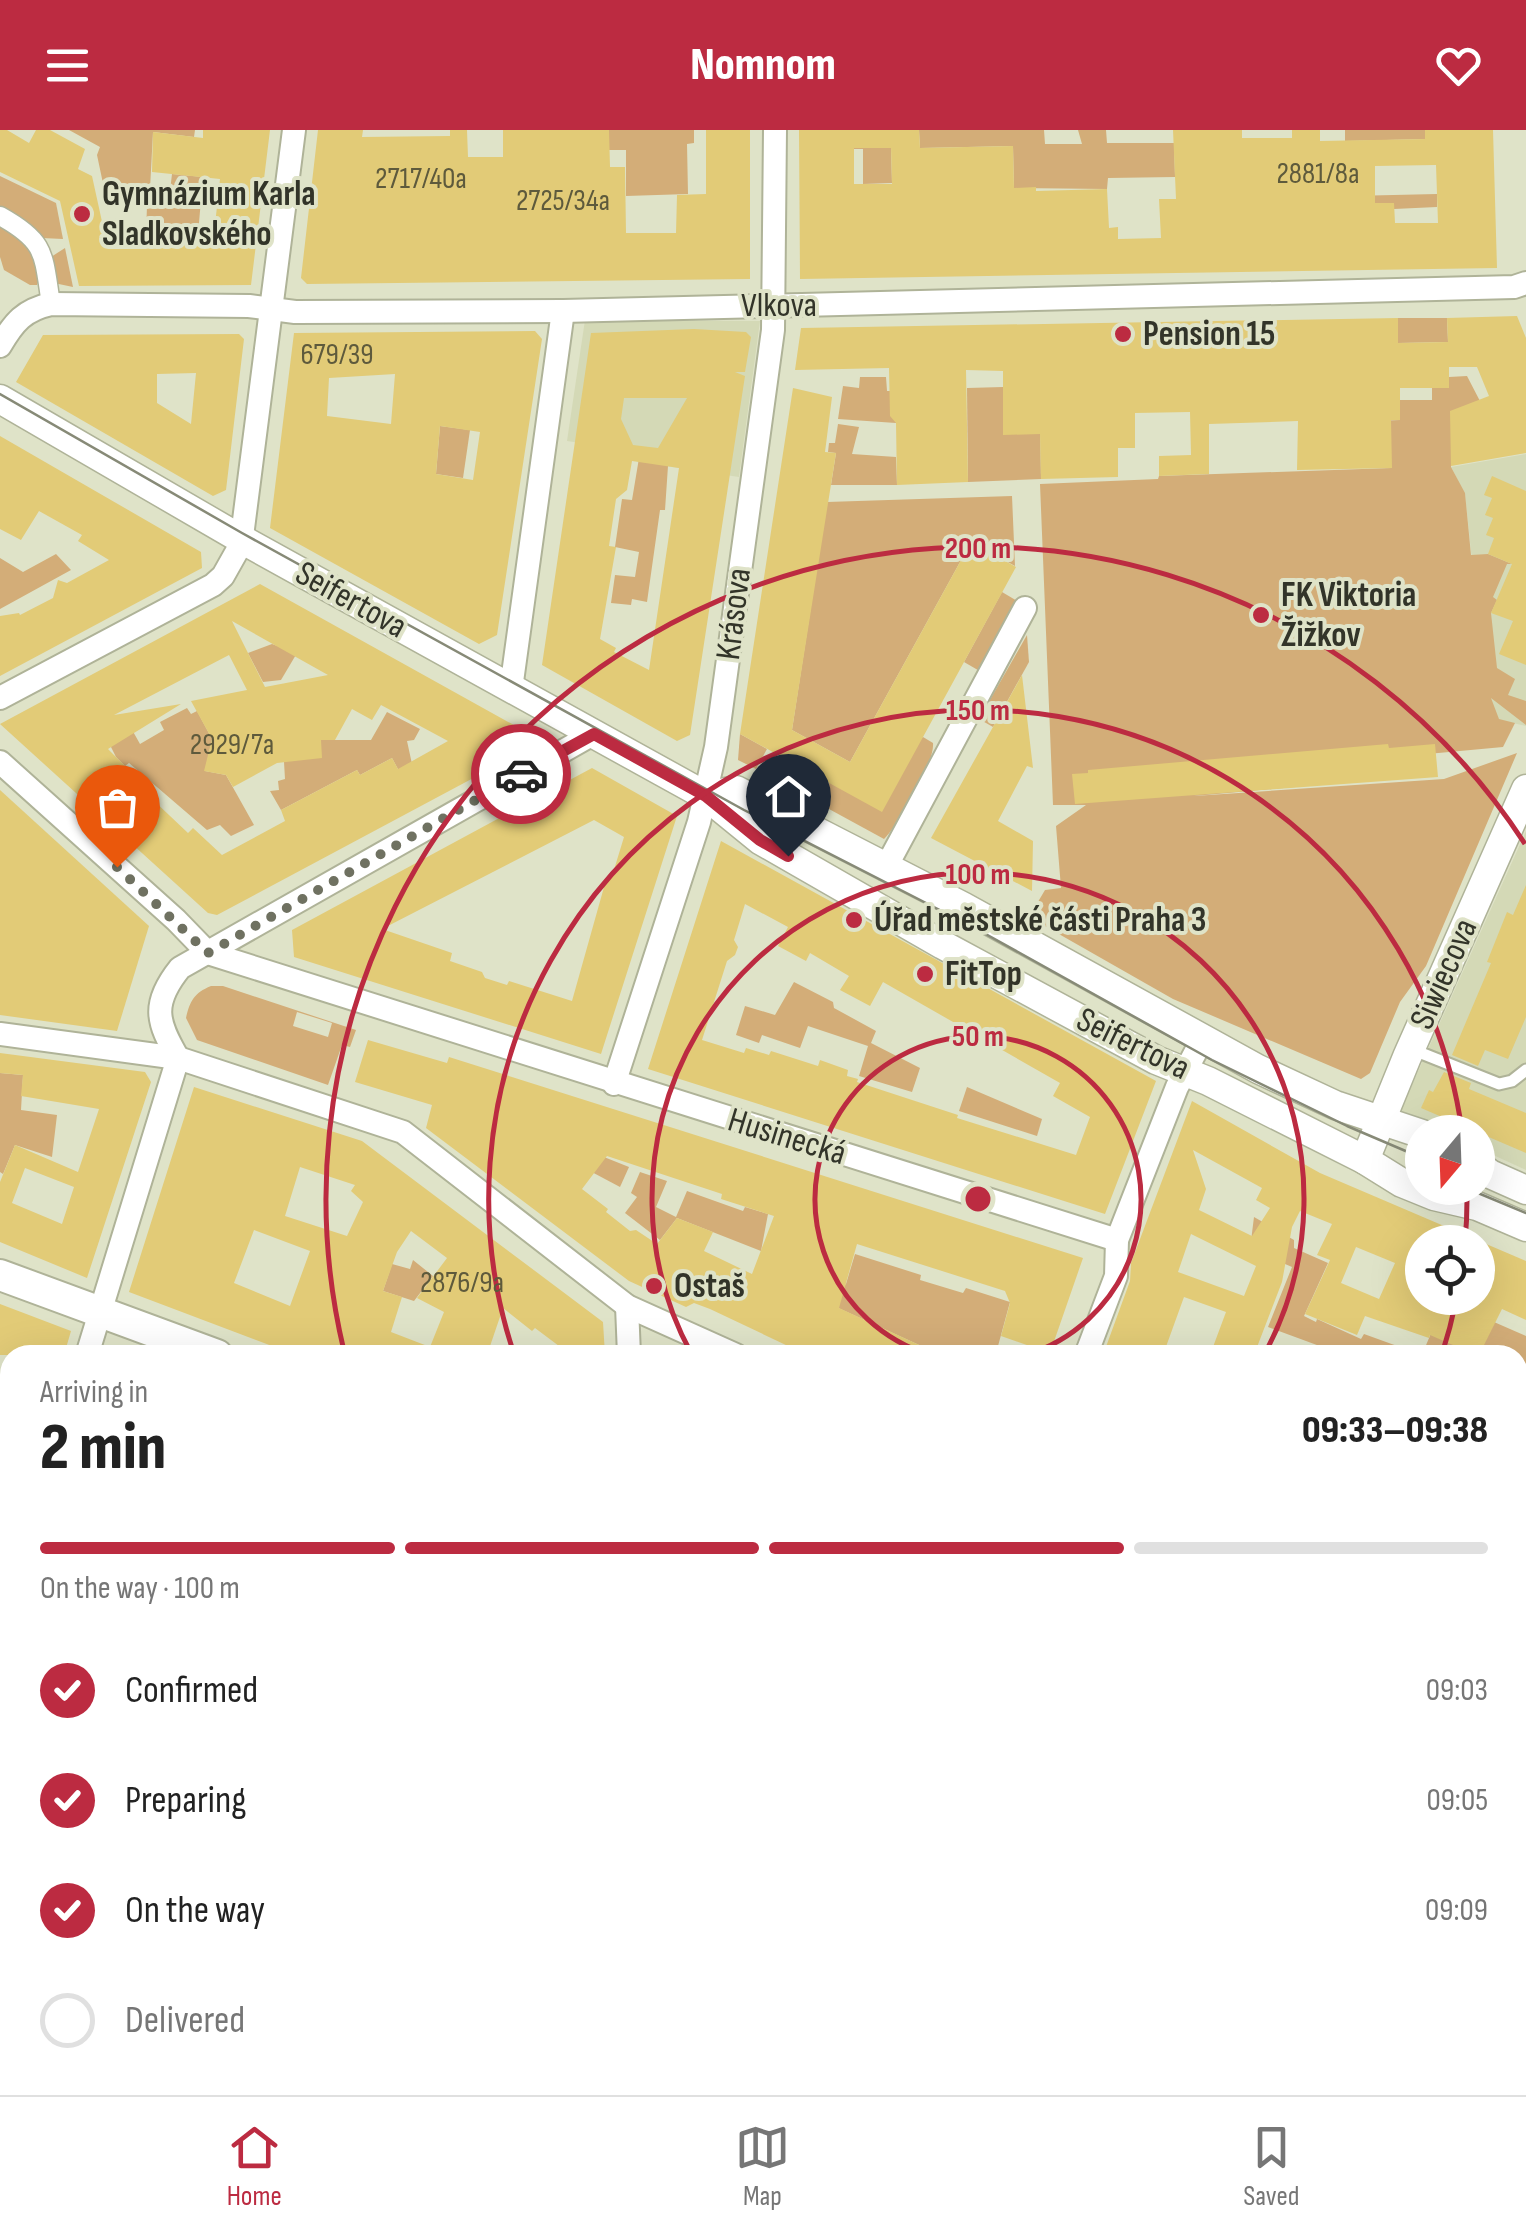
<!DOCTYPE html>
<html lang="en">
<head>
<meta charset="utf-8">
<style>
  :root { --surface:#fff; --page:#f6f6f6; --text:#222; --muted:#767676; --line:#e0e0e0; --accent:#bc2b41 }
  body { margin:0; font-family:"Sofia Sans Condensed",sans-serif; background:var(--page); color:var(--text); height:100vh; display:flex; flex-direction:column; font-size:38px; white-space:nowrap }
  * { box-sizing:border-box; margin:0 }
  p { font-size:32px; color:var(--muted) }
  .icon { flex:none; width:55px; height:55px; fill:none; stroke:currentColor; stroke-width:2; stroke-linecap:round; stroke-linejoin:round }
  .map { position:relative; flex:1; overflow:hidden }
  .side { position:absolute; left:0px; top:1215px; width:1528px; height:750px; display:flex; flex-direction:column; background:var(--surface); border-radius:30px 30px 0 0; box-shadow:0 10px 40px #0002 }
  .side>* { flex:none }
  .needle { width:65px; rotate:199deg }
  .buttons { position:absolute; left:1405px; top:985px; display:grid; gap:20px }
  .buttons a { display:grid; place-items:center; width:90px; height:90px; border-radius:50%; background:var(--surface); box-shadow:0 10px 40px #0002; font-size:50px }
  .pin { position:absolute; display:grid; place-items:center; width:85px; height:85px; color:#fff; margin:-102px -42px; border-radius:50% 50% 50% 0; rotate:-45deg; box-shadow:0 0 10px #0007 }
  .pin .icon { rotate:45deg }
  .courier { position:absolute; display:grid; place-items:center; width:100px; height:100px; margin:-50px; border:8px solid #bc2b41; border-radius:50%; background:#fff; color:#222; box-shadow:0 2px 12px #0007 }
  .headline em { font-style:normal; font-weight:800 }
  .headline div { display:flex; flex-direction:column-reverse }
  .headline { display:flex; align-items:center; justify-content:space-between; height:170px; padding:0 40px }
  h1 { font-size:65px; font-weight:800; line-height:75px }
  .bar { display:grid; grid-template-columns:repeat(4,1fr); gap:15px 10px; align-content:center; height:120px; padding:0 40px }
  .bar i { height:12px; border-radius:8px; background:var(--line) }
  .bar .selected { background:var(--accent) }
  .bar p { grid-column:span 4 }
  ol { padding:0 40px; list-style:none }
  li { display:flex; align-items:center; gap:30px; height:110px }
  li p { margin-inline-start:auto }
  li .icon { padding:10px; border-radius:50%; background:var(--accent); color:#fff; stroke-width:4 }
  li:last-child { color:var(--muted) }
  li i { width:55px; height:55px; border:5px solid var(--line); border-radius:50% }
  header { display:flex; justify-content:space-between; align-items:center; height:130px; padding:0 40px; background:var(--accent); color:#fff; font-size:45px; font-weight:800 }
  .tab-bar { display:flex; justify-content:space-around; align-items:center; height:140px; border-top:2px solid var(--line); background:var(--surface); font-size:28px; color:var(--muted) }
  .tab-bar a { display:grid; justify-items:center; gap:5px }
  .tab-bar .selected { color:var(--accent) }
  .map>svg:first-child { display:block }
  .built { fill:#d4d9b6 }
  .green { fill:#d3ad78; fill-rule:evenodd }
  .building { fill:#e2cb77; fill-rule:evenodd }
  .lines { fill:none; stroke-linecap:round; stroke-linejoin:round }
  .service-casing { stroke:#afb398; stroke-width:15 }
  .pedestrian-casing { stroke:#afb398; stroke-width:21 }
  .minor-casing { stroke:#afb398; stroke-width:26 }
  .tertiary-casing { stroke:#afb398; stroke-width:31 }
  .secondary-casing { stroke:#afb398; stroke-width:34 }
  .service { stroke:#fff; stroke-width:11 }
  .pedestrian { stroke:#fff; stroke-width:18 }
  .minor { stroke:#fff; stroke-width:22 }
  .tertiary { stroke:#fff; stroke-width:28 }
  .secondary { stroke:#fff; stroke-width:30 }
  .tram { stroke:#878a77; stroke-width:2.5 }
  .rail-casing { stroke:#878a77; stroke-width:10 }
  .rail { stroke:#dfe3c8; stroke-width:6; stroke-dasharray:19; stroke-linecap:butt }
  .done { stroke:#6f7161; stroke-width:10; stroke-dasharray:0 18 }
  .route { stroke:#bc2b41; stroke-width:12 }
  .ring { fill:none; stroke:#bc2b41; stroke-width:5 }
  .poi-dot { fill:#bc2b41; stroke:#dfe3c8; stroke-width:4 }
  .labels { text-anchor:middle; dominant-baseline:central; stroke-width:8; stroke-linejoin:round; paint-order:stroke }
  .number-label { font-size:30px; fill:#5e5a3c }
  .poi-label { font-size:35px; font-weight:bold; fill:#323429; stroke:#dfe3c8; text-anchor:start }
  .street-label { font-size:35px; fill:#323429; stroke:#dfe3c8 }
  .centre { fill:#bc2b41; stroke:#dfe3c8; stroke-width:5 }
  .ring-label { font-size:30px; text-anchor:middle; font-weight:bold; fill:#bc2b41; stroke:#dfe3c8; stroke-width:8; stroke-linejoin:round; paint-order:stroke }
</style>
</head>
<body>
<header><svg class="icon" aria-label="menu" viewBox="0 0 24 24"><path d="M4 6h16M4 12h16M4 18h16"/></svg>Nomnom<svg class="icon" aria-label="heart" viewBox="0 0 24 24"><path d="M12 20l-8-8c-3-5 5-10 8-4 3-6 11-1 8 4z"/></svg></header>
<div class="map">
<svg width="1526" height="1965" viewBox="0 0 1526 1965">
  <rect width="100%" height="100%" fill="#dfe3c8"/>
  <g class="built">
    <path d="M585 190 760 191 739 347 652 334 653 324 567 311Z"/>
    <path d="M1526 324V596L1499 590 1485 555 1465 364 1451 337Z"/>
    <path d="M1526 701V1040L1478 1018V1002H1442L1399 984Z"/>
  </g>
  <g class="green">
    <path d="M69 0H195L194 7 153 2 150 59 170 61 172 44 203 47 198 104H146L147 76 108 77 97 25 100 17Z"/>
    <path d="M609 0H694V13L687 14 688 64 626 66V20H609Z"/>
    <path d="M870 0 891 18 892 53 863 54V19H848Z"/>
    <path d="M919 0H1044L1045 14H1082L1078 0H1106L1107 13H1174L1175 47 1108 48 1107 59 1014 58 1013 16 920 18Z"/>
    <path d="M1345 0H1425V9L1345 11Z"/>
    <path d="M0 46 56 73 63 109 42 108 0 79Z"/>
    <path d="M1437 64V77L1394 79V73H1350V66Z"/>
    <path d="M0 93 31 114 39 150 37 155H30L4 140 0 127Z"/>
    <path d="M65 118 73 157 54 153 51 127Z"/>
    <path d="M1398 188H1447L1448 212 1398 213Z"/>
    <path d="M1467 246 1482 275 1451 289V337L1465 363 1471 425 1488 424 1512 434H1507L1493 467 1497 470 1491 483 1497 538 1515 549 1508 565 1526 571V595L1491 568 1499 589 1515 593 1503 617 1406 626 1407 647 1194 666 1444 649 1517 623 1426 836 1400 872 1370 943 1361 949 1173 869 1029 787 1045 760 1061 758 1056 696 1086 675H1053L1040 354 1158 349 1159 346 1391 338 1351 292 1400 290V270H1432V255H1449V247Z"/>
    <path d="M860 247H886L887 261H896V293L838 289 843 256 859 258Z"/>
    <path d="M1003 257 1040 291 1041 349 968 352 967 258Z"/>
    <path d="M838 294 859 297 852 324 896 327 897 355H831L836 323 828 322 829 313H835Z"/>
    <path d="M440 296 470 300 463 348 436 344Z"/>
    <path d="M640 322 668 336 665 380H660L647 472 632 469 631 475 611 473 615 445 635 447 639 422 615 417 622 369 632 370Z"/>
    <path d="M1012 366 1015 436 971 412 850 632 792 600 827 372Z"/>
    <path d="M56 424 71 440 0 479V428L23 442Z"/>
    <path d="M1002 462 1019 472 983 543 964 532Z"/>
    <path d="M1027 505 1029 532 993 597 979 589Z"/>
    <path d="M272 514 297 523 281 550 263 552 248 523Z"/>
    <path d="M187 578 191 584 197 581 212 609 205 641 226 645 254 695 231 706 220 695 207 700 129 633 125 636 116 627 107 609 126 589 140 614 164 600 160 592Z"/>
    <path d="M387 582 420 599 414 610 407 611 412 634 399 641 392 628 360 645 357 640 281 680 270 661 279 660 278 651 285 649 284 632 321 610H371Z"/>
    <path d="M740 604 767 619 756 639 738 630Z"/>
    <path d="M923 607 933 613C935 633 899 694 884 709L818 673 829 653Z"/>
    <path d="M794 852 833 872 834 878 876 901 871 913 920 938 912 962 859 946 868 916 808 896 800 918 762 905 759 913 736 905 745 876 775 885Z"/>
    <path d="M211 856H223L356 900 350 917 342 915 328 955 197 910 186 888C190 871 194 863 211 856ZM297 882 332 893 328 907 293 896Z"/>
    <path d="M0 943 23 945 21 980 57 985 52 1027 15 1015 3 1044 0 1042Z"/>
    <path d="M967 957 1042 989 1037 1006 959 981Z"/>
    <path d="M594 1023 629 1037 620 1057 588 1040Z"/>
    <path d="M640 1042 667 1051 656 1077 676 1087 687 1061 743 1081 745 1077 768 1084 761 1121 677 1088 660 1110 625 1083 637 1067 631 1063Z"/>
    <path d="M1254 1087 1294 1110V1118L1328 1133 1304 1186 1316 1192 1317 1189 1361 1209 1364 1204 1411 1221 1413 1216 1424 1220 1442 1177 1488 1205 1494 1192 1526 1206V1296L1518 1293V1225H1344L1268 1197 1292 1137 1250 1119Z"/>
    <path d="M855 1124 921 1145 920 1150 963 1163 966 1158 1010 1172 998 1216 1052 1225H941L823 1171 846 1154Z"/>
    <path d="M413 1130 433 1146 414 1171 383 1161 392 1134 410 1139Z"/>
    <path d="M0 1351 10 1353V1611H0Z"/>
    <path d="M1518 1583 1526 1586V1641L1518 1637Z"/>
    <path d="M10 1773V1955H384L376 1965H0V1779Z"/>
    <path d="M612 1955H748L776 1965H625L601 1959Z"/>
    <path d="M783 1955H850C821 1965 812 1965 783 1955Z"/>
    <path d="M1128 1955H1517L1443 1965H1126Z"/>
  </g>
  <g class="building">
    <path d="M0 0H7L29 13 36 0H50L85 19 78 39 92 46 108 119H146V114H163V109H182V114L213 113 220 49 152 42 153 2 203 8V0H270L251 155 79 156 60 71 0 42Z"/>
    <path d="M318 0H363L362 7 450 6V0H467L468 27H503V0H609L610 37H625L626 103H676L677 65 706 64V0H750V149L307 154 301 148Z"/>
    <path d="M799 0H919L920 18 1013 16 1014 58 1036 57V61L1107 59 1109 98 1118 97V109L1161 108 1159 69H1176L1173 0H1242V8H1292V0H1320V11L1425 9V0H1493L1497 138 800 149ZM854 18H891L892 54H854ZM1436 35 1438 93H1395L1394 73H1375V36Z"/>
    <path d="M1517 186 1526 208V323L1451 336 1450 281 1489 266 1477 237H1449V258H1400V290H1391L1392 338 1297 340 1298 291 1209 294V344L1159 346V326L1191 325 1190 282 1135 283V318H1118V347L1041 349 1040 304 1003 305V241L966 240 968 352 897 355 896 293 890 286 889 238 795 240 801 198 1398 188V213L1448 212 1447 188Z"/>
    <path d="M694 199 746 202 751 207 745 242H735L745 246 690 605 677 611 542 535 591 203ZM624 268H687L658 318 633 315 621 289ZM632 331 679 338 649 540 614 522 616 518 600 509 616 417 609 416 616 369 627 360Z"/>
    <path d="M535 201 542 209 497 505 479 514 270 398 294 203ZM395 244 391 294 327 286 329 248ZM440 296 480 302 473 350 436 344Z"/>
    <path d="M239 204 244 209 226 360 213 366 16 252 43 205ZM196 243 191 294 157 273V244Z"/>
    <path d="M793 258 832 267 825 322 836 323 792 600 850 632 971 412 1016 437 882 682 740 604Z"/>
    <path d="M0 306 201 422 202 438 0 546V486L19 483 20 485 53 468 58 450 67 453 109 430 78 411 82 405 39 381 21 410 0 399Z"/>
    <path d="M1492 346 1526 361V535L1499 524 1513 491 1491 483 1512 434 1488 424 1494 408 1486 405 1493 388 1485 385 1492 368 1484 365Z"/>
    <path d="M260 454 521 599 522 622 217 785 208 783 0 594ZM232 491 328 545 265 557ZM229 525 247 560 191 571 212 609 204 641 226 645 233 657 277 633 322 628 321 610H335L352 579 372 590 381 575 448 611 398 639 392 628 360 645 357 640 281 680 285 691 222 725 193 698 188 703 150 667 153 664 108 619 181 574 114 585Z"/>
    <path d="M1022 545 1033 638 1027 636 998 691 1033 711 1032 761 931 708Z"/>
    <path d="M1388 614 1389 618 1435 614 1438 647 1075 674 1072 644 1088 643V640Z"/>
    <path d="M592 638 677 686 601 924 294 827 292 800ZM594 690 624 707 613 743 609 751 606 750 572 871 509 851 507 855 485 848 482 842 450 831 452 823 382 799Z"/>
    <path d="M0 660 149 796 117 901 0 885Z"/>
    <path d="M721 711 1156 951 1105 1084 648 939ZM745 774 788 797 778 816 806 831 810 823 849 846 840 860 870 876 883 852 1060 953 1053 966 1090 987 1076 1025 957 988 958 985 857 952 858 949 847 946 848 940 820 930 818 936 771 921 769 925 746 918 744 923 702 910 727 831 735 825 738 817 734 810Z"/>
    <path d="M1526 755V887L1508 929 1485 920 1478 936 1452 925 1491 833 1487 832 1507 782 1513 785Z"/>
    <path d="M368 910 447 933 449 927 1083 1128 1050 1223 1001 1206 1010 1173 1005 1161 857 1114 839 1178 941 1225H807L710 1179 694 1173 686 1177 629 1151 426 998 432 975 355 952ZM607 1026 722 1064 721 1069 774 1086 752 1144 704 1121 713 1102 677 1088 657 1114 636 1100 630 1101 606 1082 608 1079 582 1059Z"/>
    <path d="M0 923 145 942 151 952 87 1148 0 1112V1052L15 1015 78 1042 99 979 21 966 23 945 0 943ZM25 1038 74 1057 62 1094 12 1073Z"/>
    <path d="M1444 942 1471 953 1469 959 1526 983V1023L1421 978 1429 960 1433 962Z"/>
    <path d="M194 957 362 1011 603 1192 605 1225H559V1216L535 1198 532 1201 503 1178 487 1225H296L129 1162ZM300 1037 355 1055 351 1061 363 1072 347 1106 285 1086ZM254 1100 310 1121 290 1176 234 1153ZM411 1101 447 1128 417 1168 444 1182 430 1217 391 1202 402 1167 383 1161 397 1122Z"/>
    <path d="M1192 971 1320 1043 1526 1131V1190L1502 1179 1479 1225H1476L1430 1205 1429 1208 1365 1186 1357 1205 1305 1184 1330 1130 1317 1125 1332 1094 1300 1081 1292 1097 1282 1152 1254 1225H1210L1226 1182 1184 1167 1163 1225H1103L1130 1151 1131 1133ZM1193 1020 1262 1058 1256 1070 1270 1078 1252 1106 1199 1080 1206 1059ZM1191 1104 1256 1136 1244 1166 1178 1142ZM1422 1112H1478V1168H1422ZM1356 1117 1395 1133 1379 1169 1341 1153Z"/>
    <path d="M0 1174 71 1201 64 1225H0Z"/>
  </g>
  <g class="lines">
    <defs>
      <g id="service">
        <path d="M1411 919 1499 954 1512 951 1526 940"/>
        <path d="M0 1484 10 1485"/>
        <path d="M1398 1955V1965"/>
      </g>
      <path id="pedestrian" d="M0 86C47 112 43 124 51 174"/>
      <g id="minor">
        <path d="M0 216C14 192 24 180 51 174L249 176 295 182 563 181 1514 157 1526 153"/>
        <path d="M511 559 563 181"/>
        <path d="M0 568 213 455 223 446 241 414 294 0"/>
        <path d="M0 632 176 790 208 823 1117 1110"/>
        <path d="M885 739 1025 478"/>
        <path d="M0 904 178 928 403 1002 627 1176 736 1225"/>
        <path d="M178 928C157 892 151 874 180 838L593 604"/>
        <path d="M614 954 699 692 716 617 773 200 775 0"/>
        <path d="M627 1176 629 1225"/>
        <path d="M87 1225 178 928"/>
        <path d="M1086 1225 1116 1146 1117 1110 1177 957 1203 908"/>
        <path d="M1518 1471 1526 1472"/>
      </g>
      <g id="tertiary">
        <path d="M0 269 241 409 706 666 760 710 943 815 1156 930 1208 951 1365 1030 1402 1053 1434 1066 1477 1076 1526 1097"/>
        <path d="M706 666 736 660 964 777 1258 939 1335 975 1422 1004"/>
        <path d="M1365 1030 1407 927 1526 659"/>
        <path d="M1478 1035 1490 1044 1526 1060"/>
        <path d="M1096 1965 1098 1955"/>
      </g>
      <g id="secondary">
        <path d="M0 1145 217 1225"/>
        <path d="M1518 1908 1526 1909"/>
      </g>
    </defs>
    <use href="#service" class="service-casing"/>
    <use href="#pedestrian" class="pedestrian-casing"/>
    <use href="#minor" class="minor-casing"/>
    <use href="#tertiary" class="tertiary-casing"/>
    <use href="#secondary" class="secondary-casing"/>
    <use href="#service" class="service"/>
    <use href="#pedestrian" class="pedestrian"/>
    <use href="#minor" class="minor"/>
    <use href="#tertiary" class="tertiary"/>
    <use href="#secondary" class="secondary"/>
    <g class="tram">
      <path d="M0 264 242 403 744 680 973 797 1212 930 1347 996 1422 1028"/>
      <path d="M1466 1058 1526 1083"/>
    </g>
    <defs>
      <g id="rail">
        <path d="M473 1955 506 1965"/>
        <path d="M527 1955 566 1965"/>
        <path d="M403 1964 409 1965"/>
      </g>
    </defs>
    <use href="#rail" class="rail-casing"/>
    <use href="#rail" class="rail"/>
  </g>
  <g class="lines">
    <path class="done" d="M117 737 208 823 521 644"/>
    <path class="route" d="M521 644 594 604 706 666 760 710 788 726"/>
  </g>
  <g class="ring">
    <path d="M930 1225A163 163 0 1 1 1026 1225"/>
    <path d="M692 1225A326 326 0 1 1 1264 1225"/>
    <path d="M1456 1171A489 489 0 0 1 1442 1224M514 1224A489 489 0 1 1 1462 1001M1467 1060A489 489 0 0 1 1465 1112"/>
    <path d="M344 1221A652 652 0 0 1 1525 714"/>
  </g>
  <g class="poi-dot">
    <circle cx="82" cy="84" r="10"/>
    <circle cx="1123" cy="204" r="10"/>
    <circle cx="1261" cy="485" r="10"/>
    <circle cx="854" cy="790" r="10"/>
    <circle cx="925" cy="844" r="10"/>
    <circle cx="654" cy="1156" r="10"/>
  </g>
  <g class="labels">
    <g class="number-label">
      <text x="1318" y="44">2881/8a</text>
      <text x="421" y="49">2717/40a</text>
      <text x="563" y="71">2725/34a</text>
      <text x="337" y="225">679/39</text>
      <text x="232" y="615">2929/7a</text>
      <text x="462" y="1153">2876/9a</text>
    </g>
    <g class="poi-label">
      <text x="102" y="64">Gymnázium Karla<tspan x="102" dy="40">Sladkovského</tspan></text>
      <text x="1143" y="204">Pension 15</text>
      <text x="1281" y="465">FK Viktoria<tspan x="1281" dy="40">Žižkov</tspan></text>
      <text x="874" y="790">Úřad městské části Praha 3</text>
      <text x="945" y="844">FitTop</text>
      <text x="674" y="1156">Ostaš</text>
    </g>
    <g class="street-label">
      <text x="779" y="175">Vlkova</text>
      <text transform="translate(351 470) rotate(29)">Seifertova</text>
      <text transform="translate(734 484) rotate(-83)">Krásova</text>
      <text transform="translate(1444 844) rotate(-66)">Siwiecova</text>
      <text transform="translate(1133 914) rotate(26)">Seifertova</text>
      <text transform="translate(787 1007) rotate(17)">Husinecká</text>
    </g>
  </g>
  <circle cx="978" cy="1069" r="15" class="centre"/>
  <g class="ring-label">
    <text x="978" y="428">200 m</text>
    <text x="978" y="590">150 m</text>
    <text x="978" y="754">100 m</text>
    <text x="978" y="916">50 m</text>
  </g>
</svg>
<div class="buttons">
<a><svg class="needle" viewBox="-14 -14 28 28"><path d="M0-13l5 13h-10z" fill="#e53935"/><path d="M0 13l5-13h-10z" fill="#767676"/></svg></a>
<a><svg class="icon" aria-label="locate" viewBox="0 0 24 24"><circle cx="12" cy="12" r="6"/><path d="M12 2v4M12 18v4M2 12h4M18 12h4"/></svg></a>
</div>
<div class="pin" style="left:117px;top:737px;background:#ea580c"><svg class="icon" aria-label="bag" viewBox="0 0 24 24"><path d="M5 8h14l-1 12H6zM9 8a3 3 0 0 1 6 0"/></svg></div>
<div class="pin" style="left:788px;top:726px;background:#1f2937"><svg class="icon" aria-label="home" viewBox="0 0 24 24"><path d="M3 11l9-7 9 7M6 9v11h12V9"/></svg></div>
<div class="courier" style="left:521px;top:644px"><svg class="icon" aria-label="car" viewBox="0 0 24 24"><path d="M5 17H2v-5l4-1 3-4h7l3 4 3 1v5h-3M9 17h6M6 11h13"/><circle cx="7" cy="17" r="2"/><circle cx="17" cy="17" r="2"/></svg></div>
<section class="side">
<div class="headline"><div><h1>2 min</h1><p>Arriving in</p></div><em>09:33–09:38</em></div>
<div class="bar"><i class="selected"></i><i class="selected"></i><i class="selected"></i><i></i><p>On the way · 100 m</p></div>
<ol>
<li><svg class="icon" aria-label="check" viewBox="0 0 24 24"><path d="M5 12l5 5 9-10"/></svg>Confirmed<p>09:03</p></li>
<li><svg class="icon" aria-label="check" viewBox="0 0 24 24"><path d="M5 12l5 5 9-10"/></svg>Preparing<p>09:05</p></li>
<li><svg class="icon" aria-label="check" viewBox="0 0 24 24"><path d="M5 12l5 5 9-10"/></svg>On the way<p>09:09</p></li>
<li><i></i>Delivered</li>
</ol>
</section>
</div>
<nav class="tab-bar">
<a class="selected"><svg class="icon" aria-label="home" viewBox="0 0 24 24"><path d="M3 11l9-7 9 7M6 9v11h12V9"/></svg>Home</a>
<a><svg class="icon" aria-label="map" viewBox="0 0 24 24"><path d="M3 6l6-2 6 2 6-2v14l-6 2-6-2-6 2zM9 4v14M15 6v14"/></svg>Map</a>
<a><svg class="icon" aria-label="saved" viewBox="0 0 24 24"><path d="M7 4h10v16l-5-4-5 4z"/></svg>Saved</a>
</nav>
</body>
</html>
